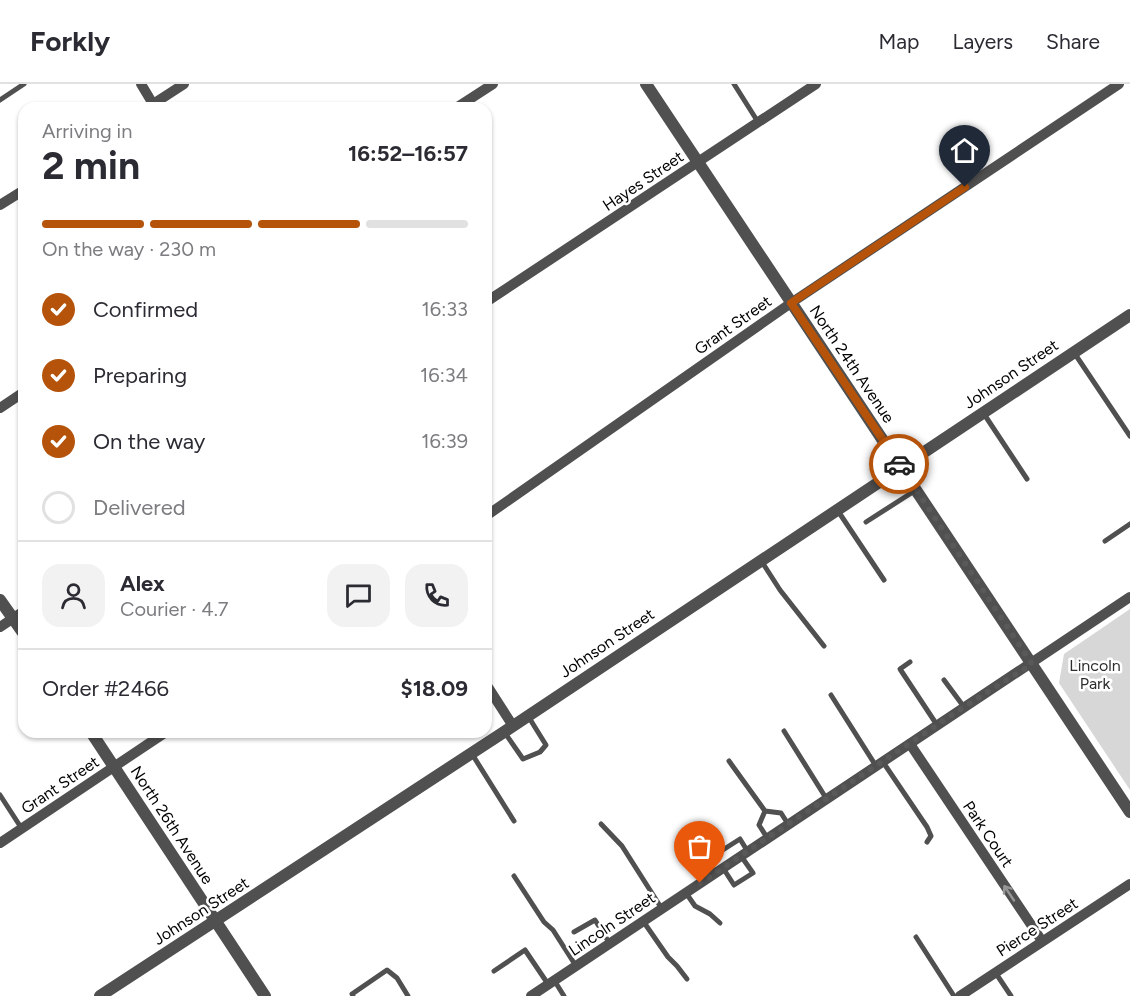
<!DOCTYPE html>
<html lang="en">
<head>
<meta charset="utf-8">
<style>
  :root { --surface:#fff; --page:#f2f2f3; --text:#2b2b33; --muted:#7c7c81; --line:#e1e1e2; --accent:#b45309 }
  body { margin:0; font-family:Figtree,sans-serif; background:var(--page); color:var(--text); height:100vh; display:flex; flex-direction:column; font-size:22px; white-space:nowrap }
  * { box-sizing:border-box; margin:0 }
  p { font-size:20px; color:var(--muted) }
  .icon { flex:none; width:33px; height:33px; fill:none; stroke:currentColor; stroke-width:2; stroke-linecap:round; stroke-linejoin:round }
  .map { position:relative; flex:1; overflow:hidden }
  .drawer { position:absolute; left:18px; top:18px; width:474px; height:636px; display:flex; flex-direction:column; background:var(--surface); border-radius:18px; box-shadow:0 2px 4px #0004 }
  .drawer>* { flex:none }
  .pin { position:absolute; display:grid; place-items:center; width:51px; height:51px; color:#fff; margin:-62px -26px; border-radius:50% 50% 50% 0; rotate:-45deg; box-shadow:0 0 6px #0007 }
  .pin .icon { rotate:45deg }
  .courier { position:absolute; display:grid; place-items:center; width:60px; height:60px; margin:-30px; border:4px solid #b45309; border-radius:50%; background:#fff; color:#222; box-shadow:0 2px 8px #0007 }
  .head em { font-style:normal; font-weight:700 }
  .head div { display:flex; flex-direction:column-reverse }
  .head { display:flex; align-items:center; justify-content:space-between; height:102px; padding:0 24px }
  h1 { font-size:39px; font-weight:700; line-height:45px }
  .bar { display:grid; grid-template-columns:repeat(4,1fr); gap:9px 6px; align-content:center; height:72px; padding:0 24px }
  .bar i { height:8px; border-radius:4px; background:var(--line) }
  .bar .selected { background:var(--accent) }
  .bar p { grid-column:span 4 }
  .line { display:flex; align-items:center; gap:15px; padding:0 24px; border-top:2px solid var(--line) }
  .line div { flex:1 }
  .round { display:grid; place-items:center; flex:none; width:63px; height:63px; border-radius:18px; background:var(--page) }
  ol { padding:0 24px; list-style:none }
  li { display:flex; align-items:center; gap:18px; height:66px }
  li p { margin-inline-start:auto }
  li .icon { padding:6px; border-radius:50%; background:var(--accent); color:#fff; stroke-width:4 }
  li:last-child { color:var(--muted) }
  li i { width:33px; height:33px; border:3px solid var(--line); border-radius:50% }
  header { display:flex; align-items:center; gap:36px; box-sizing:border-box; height:84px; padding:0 30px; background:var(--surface); border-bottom:2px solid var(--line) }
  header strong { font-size:28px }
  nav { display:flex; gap:33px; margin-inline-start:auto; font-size:21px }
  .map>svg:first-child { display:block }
  .green { fill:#d7d7d7 }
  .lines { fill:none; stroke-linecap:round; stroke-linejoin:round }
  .service { stroke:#505050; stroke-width:5 }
  .minor { stroke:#505050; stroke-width:10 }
  .tertiary { stroke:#505050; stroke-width:12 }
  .oneway { stroke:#969696 }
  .done { stroke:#595959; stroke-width:6; stroke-dasharray:0 10.8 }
  .route { stroke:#b45309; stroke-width:8 }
  .labels { text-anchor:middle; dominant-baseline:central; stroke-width:5; stroke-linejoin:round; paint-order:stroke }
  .street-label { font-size:16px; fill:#000; stroke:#fff }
  .park-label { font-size:16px; fill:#2e2e2e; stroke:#fff }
</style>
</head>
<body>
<header>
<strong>Forkly</strong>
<nav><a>Map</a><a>Layers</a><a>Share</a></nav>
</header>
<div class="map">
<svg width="1130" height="912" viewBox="0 0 1130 912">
  <rect width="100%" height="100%" fill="#fff"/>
  <path class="green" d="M1130 525V706L1059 599 1064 570Z"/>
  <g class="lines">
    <g class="service">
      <path d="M734 0 758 38"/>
      <path d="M0 16 24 0"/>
      <path d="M1075 270 1130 352"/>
      <path d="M984 330 1027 395"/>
      <path d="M838 427 884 496"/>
      <path d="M866 438 916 406"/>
      <path d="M1105 457 1130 440"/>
      <path d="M762 478 780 506 824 562"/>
      <path d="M910 578 900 585 937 641"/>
      <path d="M944 596 964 623"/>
      <path d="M831 611 876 682"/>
      <path d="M784 647 826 714"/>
      <path d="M505 649 523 675 540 668 546 661 528 632"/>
      <path d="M472 670 514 737"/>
      <path d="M729 677 765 727 781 729 788 740"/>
      <path d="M883 678 927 743 931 752 927 758"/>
      <path d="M0 711 22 745"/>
      <path d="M765 727 759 741 768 755"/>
      <path d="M601 740 622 762 662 825"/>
      <path d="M723 784 734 801 753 789 741 772"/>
      <path d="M715 789 707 776 740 755 748 768"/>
      <path d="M514 792 544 838 553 846 576 882"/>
      <path d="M686 809 695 822 710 830 720 839"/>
      <path d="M643 837 668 873 677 882 687 895"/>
      <path d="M574 848 595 836 610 860"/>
      <path d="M916 853 954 912"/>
      <path d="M494 887 525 866 548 900"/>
      <path d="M995 888 1011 912"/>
      <path d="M554 896 564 912"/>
      <path d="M353 912 352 910 387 886 397 894 408 912"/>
    </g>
    <g class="minor">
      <path d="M141 0 153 20"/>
      <path d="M147 24 184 0"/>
      <path d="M456 24 493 0"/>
      <path d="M0 121 24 106"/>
      <path d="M486 218 816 0"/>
      <path d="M0 324 24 308"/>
      <path d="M486 432 791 219 1119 0"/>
      <path d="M0 543 24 527"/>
      <path d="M486 600 513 642"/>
      <path d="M910 660 1042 857"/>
      <path d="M0 759 166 648"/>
      <path d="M531 912 1130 513"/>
      <path d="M960 912 1130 800"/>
    </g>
    <g class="tertiary">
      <path d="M646 0 1130 728"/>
      <path d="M0 516 24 550"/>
      <path d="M91 648 265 912"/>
      <path d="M100 912 504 648 1130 231"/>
    </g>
  </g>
  <defs><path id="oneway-shaft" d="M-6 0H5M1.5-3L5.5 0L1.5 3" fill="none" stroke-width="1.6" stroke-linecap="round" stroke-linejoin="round" transform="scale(1.5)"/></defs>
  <use class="oneway" href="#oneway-shaft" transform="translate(1009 809) rotate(-124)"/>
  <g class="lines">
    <path class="done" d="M700 799 964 623 1032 580 899 380"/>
    <path class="route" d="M899 380 791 219 965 103"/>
  </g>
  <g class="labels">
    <g class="street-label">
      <text transform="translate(643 97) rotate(-34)">Hayes Street</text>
      <text transform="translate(733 241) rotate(-35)">Grant Street</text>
      <text transform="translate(852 280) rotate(56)">North 24th Avenue</text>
      <text transform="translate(1011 290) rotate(-34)">Johnson Street</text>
      <text transform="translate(607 559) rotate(-34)">Johnson Street</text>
      <text transform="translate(60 701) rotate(-34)">Grant Street</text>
      <text transform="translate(172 741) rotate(57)">North 26th Avenue</text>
      <text transform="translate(988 750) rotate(56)">Park Court</text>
      <text transform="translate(201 827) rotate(-33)">Johnson Street</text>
      <text transform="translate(612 840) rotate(-34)">Lincoln Street</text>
      <text transform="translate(1037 843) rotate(-33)">Pierce Street</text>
    </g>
    <g class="park-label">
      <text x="1095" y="581">Lincoln<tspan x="1095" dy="18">Park</tspan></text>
    </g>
  </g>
</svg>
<div class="pin" style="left:700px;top:799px;background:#ea580c"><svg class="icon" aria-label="bag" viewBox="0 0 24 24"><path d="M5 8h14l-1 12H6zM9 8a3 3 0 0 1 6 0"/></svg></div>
<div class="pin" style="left:965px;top:103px;background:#1f2937"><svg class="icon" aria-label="home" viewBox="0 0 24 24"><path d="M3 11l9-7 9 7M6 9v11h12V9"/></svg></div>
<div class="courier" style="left:899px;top:380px"><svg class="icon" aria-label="car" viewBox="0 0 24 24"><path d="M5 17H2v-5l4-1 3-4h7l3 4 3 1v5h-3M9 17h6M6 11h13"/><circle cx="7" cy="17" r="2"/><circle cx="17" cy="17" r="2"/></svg></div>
<section class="drawer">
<div class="head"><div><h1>2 min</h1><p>Arriving in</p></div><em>16:52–16:57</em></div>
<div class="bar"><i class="selected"></i><i class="selected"></i><i class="selected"></i><i></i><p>On the way · 230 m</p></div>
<ol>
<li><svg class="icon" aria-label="check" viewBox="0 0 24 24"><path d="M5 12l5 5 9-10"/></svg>Confirmed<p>16:33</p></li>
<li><svg class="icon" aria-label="check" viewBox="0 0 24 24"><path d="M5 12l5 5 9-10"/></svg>Preparing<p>16:34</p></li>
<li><svg class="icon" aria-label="check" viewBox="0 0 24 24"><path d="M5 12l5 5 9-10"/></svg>On the way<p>16:39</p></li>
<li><i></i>Delivered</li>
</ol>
<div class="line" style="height:108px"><a class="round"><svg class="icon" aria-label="person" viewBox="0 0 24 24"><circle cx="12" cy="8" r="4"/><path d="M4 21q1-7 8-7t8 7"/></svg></a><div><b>Alex</b><p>Courier · 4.7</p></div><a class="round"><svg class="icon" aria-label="chat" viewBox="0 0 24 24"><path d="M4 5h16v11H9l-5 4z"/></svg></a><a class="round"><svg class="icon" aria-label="phone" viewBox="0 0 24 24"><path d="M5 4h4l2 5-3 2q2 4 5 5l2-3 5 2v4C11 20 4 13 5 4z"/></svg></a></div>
<div class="line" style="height:78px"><div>Order #2466</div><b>$18.09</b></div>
</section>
</div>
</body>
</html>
